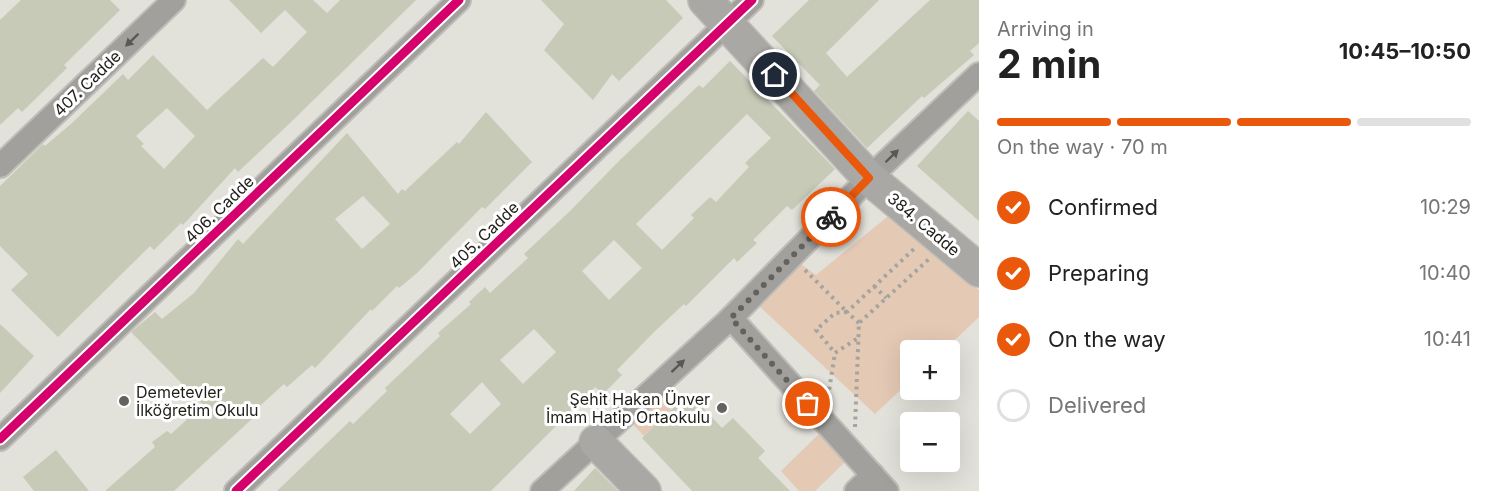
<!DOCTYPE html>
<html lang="en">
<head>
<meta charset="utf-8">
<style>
  :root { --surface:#fff; --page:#f6f6f6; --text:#222; --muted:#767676; --line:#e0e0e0; --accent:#ea580c }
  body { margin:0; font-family:Inter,sans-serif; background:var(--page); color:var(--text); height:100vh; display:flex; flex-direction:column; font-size:22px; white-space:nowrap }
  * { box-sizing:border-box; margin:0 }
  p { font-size:20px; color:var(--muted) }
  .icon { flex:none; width:33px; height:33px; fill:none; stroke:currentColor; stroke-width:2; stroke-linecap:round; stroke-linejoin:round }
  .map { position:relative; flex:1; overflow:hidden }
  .side { display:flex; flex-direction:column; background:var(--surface); width:510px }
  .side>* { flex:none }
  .buttons { position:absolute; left:900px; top:340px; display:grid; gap:12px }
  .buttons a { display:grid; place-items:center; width:60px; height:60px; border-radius:6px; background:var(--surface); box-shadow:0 6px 24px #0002; font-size:30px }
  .pin { position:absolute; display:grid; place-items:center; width:51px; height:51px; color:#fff; margin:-26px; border:3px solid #fff; border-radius:50%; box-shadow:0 2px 6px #0007 }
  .courier { position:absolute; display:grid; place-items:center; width:60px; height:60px; margin:-30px; border:4px solid #ea580c; border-radius:50%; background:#fff; color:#222; box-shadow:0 2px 8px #0007 }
  .overview em { font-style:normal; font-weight:700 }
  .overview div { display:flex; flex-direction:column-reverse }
  .overview { display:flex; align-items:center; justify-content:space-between; height:102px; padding:0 18px }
  h1 { font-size:39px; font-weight:700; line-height:45px }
  .bar { display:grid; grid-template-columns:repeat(4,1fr); gap:9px 6px; align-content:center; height:72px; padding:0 18px }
  .bar i { height:8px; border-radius:4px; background:var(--line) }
  .bar .on { background:var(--accent) }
  .bar p { grid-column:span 4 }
  ol { padding:0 18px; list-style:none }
  li { display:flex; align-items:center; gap:18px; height:66px }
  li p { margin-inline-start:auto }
  li .icon { padding:6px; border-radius:50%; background:var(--accent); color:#fff; stroke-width:4 }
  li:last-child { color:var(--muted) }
  li i { width:33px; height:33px; border:3px solid var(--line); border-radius:50% }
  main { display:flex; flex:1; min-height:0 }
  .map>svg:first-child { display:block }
  .park { fill:#e4c9b5 }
  .building { fill:#c6cab7; fill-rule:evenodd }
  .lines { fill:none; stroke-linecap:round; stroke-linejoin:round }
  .street-casing { stroke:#bebdb8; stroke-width:26 }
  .secondary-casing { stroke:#bebdb8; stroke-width:36 }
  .path { stroke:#a5a49f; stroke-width:4; stroke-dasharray:3 4.5; stroke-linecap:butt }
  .street { stroke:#a1a09d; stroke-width:22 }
  .secondary { stroke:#aaa8a4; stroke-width:33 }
  .cycleway-casing { stroke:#fff; stroke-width:13 }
  .cycleway { stroke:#d6006c; stroke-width:9 }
  .oneway { fill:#595854 }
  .done { stroke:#63625d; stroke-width:6; stroke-dasharray:0 10.8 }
  .route { stroke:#ea580c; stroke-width:8 }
  .poi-dot { fill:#63625d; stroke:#fff; stroke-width:2 }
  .labels { text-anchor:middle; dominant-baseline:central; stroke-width:6; stroke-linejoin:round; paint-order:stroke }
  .street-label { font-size:16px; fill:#1e1e19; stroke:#fff }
  .poi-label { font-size:16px; fill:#1e1e19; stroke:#fff; text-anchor:start }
</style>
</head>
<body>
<main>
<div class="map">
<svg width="979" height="491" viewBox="0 0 979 491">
  <rect width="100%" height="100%" fill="#e2e1da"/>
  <g class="park">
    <path d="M892 213 979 290V317L943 351H910V381L875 414 757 304 798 262 816 275Z"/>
    <path d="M659 395 671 410 644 436 631 422Z"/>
    <path d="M820 433 846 461 815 491H799L781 471Z"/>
  </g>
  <g class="building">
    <path d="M21 0H110L120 10 64 65 67 68 22 112 18 108 0 125V20Z"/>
    <path d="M229 0H313L327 13 340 0H416L291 122 238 172 235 168 183 225 181 223 154 250 150 246 58 337 11 290 28 274 0 246V186L43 144 45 146 71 124 123 74 128 80 153 55 207 110 263 58 273 67 307 32 285 10 261 33ZM167 108 195 136 164 169 141 146 144 144 136 136Z"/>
    <path d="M541 0H666L683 18 619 81 612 74 593 100 544 50 564 24Z"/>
    <path d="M809 0H879L826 53 847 77 930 0H979V43L970 51 974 55 924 98 922 96 867 148 814 91 820 85 772 36Z"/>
    <path d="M730 61 835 169 792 210 787 206 753 240 757 243 737 262 734 258 686 306 684 304 654 332 617 370 622 375 603 394 595 387 491 491H277L350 421 353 424 387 391 385 388 440 336 438 333 471 304 469 302 485 287 490 293 528 258 524 254 569 212 620 160 699 85 703 88ZM747 114 771 138 745 163 749 167 716 202 710 197 691 215 694 218 662 250 636 224ZM614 240 642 268 609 300 582 271ZM534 329 556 352 523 384 500 360ZM482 382 501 404 470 434 450 414Z"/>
    <path d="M968 111 979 121V221L917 166Z"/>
    <path d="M486 112 532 162 485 209 482 207 417 273 399 288 397 286 372 311 371 309 315 368 312 365 287 387 284 384 251 414 254 417 174 491H105L155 447 152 442 167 431 171 434 203 405 131 332 155 312 162 319 194 293 238 239 243 244 347 133 398 194 402 189 405 191 457 142 459 144ZM363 196 390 224 362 249 335 219Z"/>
    <path d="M0 324 34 356 0 393Z"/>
    <path d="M689 393 722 428 733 418 765 451 758 458 790 491H692L642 438Z"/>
    <path d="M56 450 89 491H34L23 477Z"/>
    <path d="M595 468 618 491H574Z"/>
  </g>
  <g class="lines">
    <defs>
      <g id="street">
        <path d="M0 166 174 0"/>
        <path d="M731 318 887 491"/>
        <path d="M0 439 459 0"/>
        <path d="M236 491 752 0"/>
        <path d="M542 491 731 318 869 178 979 74"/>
        <path d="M856 491 873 475"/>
      </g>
      <g id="secondary">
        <path d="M705 0 869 178 979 270"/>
        <path d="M596 442 644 491"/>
      </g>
    </defs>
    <use href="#street" class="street-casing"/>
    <use href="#secondary" class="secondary-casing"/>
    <g class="path">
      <path d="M805 270 846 311"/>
      <path d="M874 286 886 298"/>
      <path d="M847 312 835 313 816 330 835 353 858 338"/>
      <path d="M859 323 847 312 916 247"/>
      <path d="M828 397 835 353"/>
      <path d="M855 427 859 323 929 259"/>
    </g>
    <use href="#street" class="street"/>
    <use href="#secondary" class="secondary"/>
    <defs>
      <g id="cycleway">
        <path d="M0 439 459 0"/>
        <path d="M236 491 752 0"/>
      </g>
    </defs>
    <use href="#cycleway" class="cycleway-casing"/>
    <use href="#cycleway" class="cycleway"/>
  </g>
  <defs><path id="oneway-solid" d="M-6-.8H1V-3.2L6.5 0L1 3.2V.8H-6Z" transform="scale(1.5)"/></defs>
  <g class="oneway">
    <use href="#oneway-solid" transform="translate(132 40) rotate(136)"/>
    <use href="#oneway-solid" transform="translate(892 156) rotate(-44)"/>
    <use href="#oneway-solid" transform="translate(678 366) rotate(-43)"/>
  </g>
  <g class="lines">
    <path class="done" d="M808 404 731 318 831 217"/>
    <path class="route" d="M775 75 869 178 831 217"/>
  </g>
  <g class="poi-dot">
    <circle cx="124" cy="401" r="6"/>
    <circle cx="722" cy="408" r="6"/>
  </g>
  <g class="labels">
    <g class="street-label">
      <text transform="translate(87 83) rotate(-44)">407. Cadde</text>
      <text transform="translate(219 209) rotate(-44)">406. Cadde</text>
      <text transform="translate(924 224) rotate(40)">384. Cadde</text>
      <text transform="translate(484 235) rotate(-44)">405. Cadde</text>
    </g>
    <g class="poi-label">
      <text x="136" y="392">Demetevler<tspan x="136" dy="18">İlköğretim Okulu</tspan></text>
      <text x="710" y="399" text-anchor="end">Şehit Hakan Ünver<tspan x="710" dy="18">İmam Hatip Ortaokulu</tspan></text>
    </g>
  </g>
</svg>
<div class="buttons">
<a>+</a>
<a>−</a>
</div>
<div class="pin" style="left:808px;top:404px;background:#ea580c"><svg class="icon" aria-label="bag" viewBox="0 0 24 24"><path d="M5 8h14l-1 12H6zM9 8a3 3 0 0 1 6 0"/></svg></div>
<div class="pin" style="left:775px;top:75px;background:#1f2937"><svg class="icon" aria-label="home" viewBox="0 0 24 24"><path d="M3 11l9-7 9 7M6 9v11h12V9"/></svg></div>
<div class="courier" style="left:831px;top:217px"><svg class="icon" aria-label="bike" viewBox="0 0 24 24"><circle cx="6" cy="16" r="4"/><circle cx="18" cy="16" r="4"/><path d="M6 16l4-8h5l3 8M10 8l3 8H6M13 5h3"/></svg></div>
</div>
<section class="side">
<div class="overview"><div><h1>2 min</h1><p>Arriving in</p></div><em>10:45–10:50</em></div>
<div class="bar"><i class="on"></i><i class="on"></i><i class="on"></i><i></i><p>On the way · 70 m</p></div>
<ol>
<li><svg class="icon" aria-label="check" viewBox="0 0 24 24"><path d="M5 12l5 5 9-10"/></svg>Confirmed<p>10:29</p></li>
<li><svg class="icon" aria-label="check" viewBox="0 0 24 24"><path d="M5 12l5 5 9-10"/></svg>Preparing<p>10:40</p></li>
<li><svg class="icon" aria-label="check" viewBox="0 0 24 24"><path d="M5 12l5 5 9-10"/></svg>On the way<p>10:41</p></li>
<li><i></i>Delivered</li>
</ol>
</section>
</main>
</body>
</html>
